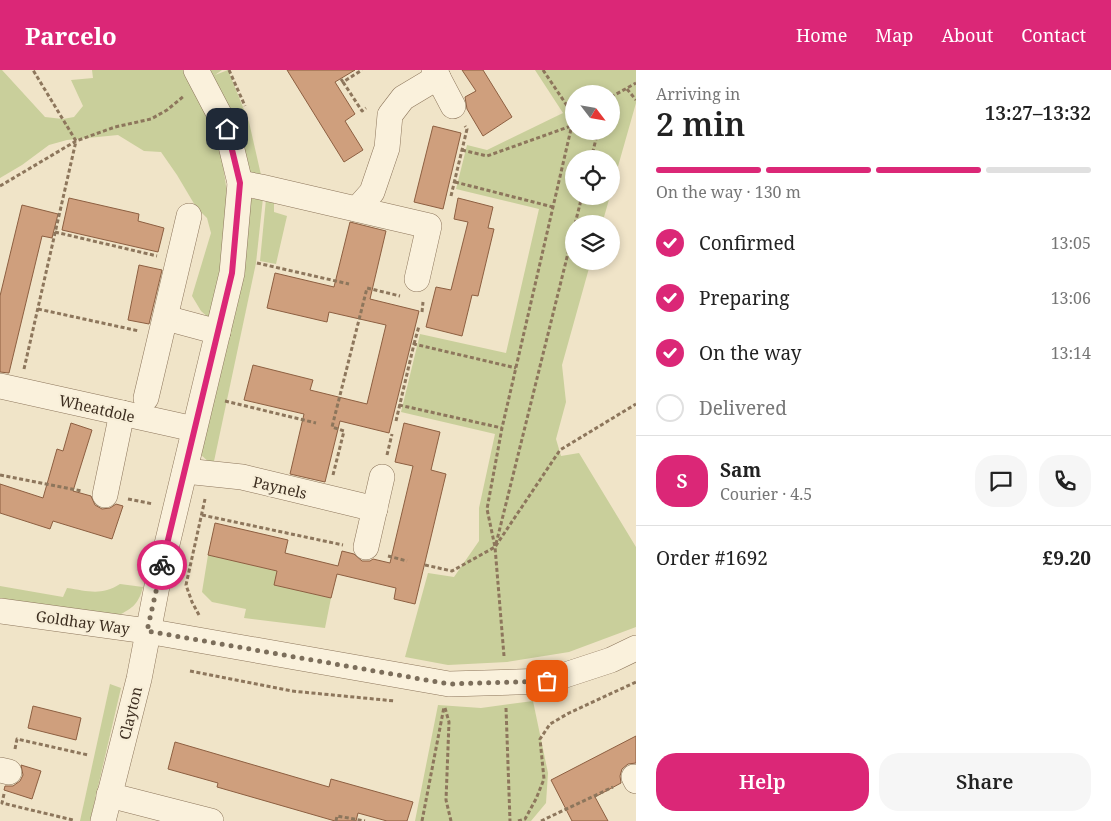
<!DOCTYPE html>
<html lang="en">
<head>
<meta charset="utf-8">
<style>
  :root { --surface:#fff; --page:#f6f6f6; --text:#222; --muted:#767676; --line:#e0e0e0; --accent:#db2777 }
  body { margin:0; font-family:"Noto Serif",serif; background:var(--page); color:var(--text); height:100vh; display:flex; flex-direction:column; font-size:19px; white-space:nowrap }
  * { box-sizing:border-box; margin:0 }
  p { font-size:16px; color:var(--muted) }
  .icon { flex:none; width:28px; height:28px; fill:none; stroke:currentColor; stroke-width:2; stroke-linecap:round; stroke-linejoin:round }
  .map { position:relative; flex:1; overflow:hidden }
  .details { display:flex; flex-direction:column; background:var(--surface); width:475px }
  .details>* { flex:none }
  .needle { width:32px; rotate:121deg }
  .buttons { position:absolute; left:565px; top:15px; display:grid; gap:10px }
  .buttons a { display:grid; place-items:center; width:55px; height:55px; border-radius:50%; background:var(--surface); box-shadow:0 2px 8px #0003; font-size:25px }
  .pin { position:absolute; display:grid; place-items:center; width:42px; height:42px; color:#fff; margin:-21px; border-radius:10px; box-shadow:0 2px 8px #0006 }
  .courier { position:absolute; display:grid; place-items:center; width:50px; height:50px; margin:-25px; border:4px solid #db2777; border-radius:50%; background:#fff; color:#222; box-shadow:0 1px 6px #0007 }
  .summary em { font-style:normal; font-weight:600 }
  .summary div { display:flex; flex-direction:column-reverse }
  .summary { display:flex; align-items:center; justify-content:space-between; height:85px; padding:0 20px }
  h1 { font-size:32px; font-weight:600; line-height:38px }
  .bar { display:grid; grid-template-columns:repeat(4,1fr); gap:8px 5px; align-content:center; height:60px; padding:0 20px }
  .bar i { height:6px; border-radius:4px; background:var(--line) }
  .bar .active { background:var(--accent) }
  .bar p { grid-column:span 4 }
  .line { display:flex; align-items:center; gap:12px; padding:0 20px; border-top:1px solid var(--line) }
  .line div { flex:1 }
  .round { display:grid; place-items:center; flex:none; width:52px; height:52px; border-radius:20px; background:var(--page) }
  ol { padding:0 20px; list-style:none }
  li { display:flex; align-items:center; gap:15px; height:55px }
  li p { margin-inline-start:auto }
  li .icon { padding:5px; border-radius:50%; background:var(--accent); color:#fff; stroke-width:4 }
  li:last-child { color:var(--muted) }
  li i { width:28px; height:28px; border:2px solid var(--line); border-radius:50% }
  .cta { display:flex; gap:10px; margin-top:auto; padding:10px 20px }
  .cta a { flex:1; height:58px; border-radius:20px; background:var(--accent); color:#fff; font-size:20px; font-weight:600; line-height:58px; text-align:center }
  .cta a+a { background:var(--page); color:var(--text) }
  header { display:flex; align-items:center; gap:30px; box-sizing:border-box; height:70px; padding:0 25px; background:var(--accent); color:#fff }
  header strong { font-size:24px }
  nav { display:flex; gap:28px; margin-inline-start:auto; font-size:18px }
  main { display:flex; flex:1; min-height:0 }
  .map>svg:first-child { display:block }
  .green { fill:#c9cf9b; fill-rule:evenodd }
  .building { fill:#cf9f7d; stroke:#8d5f41 }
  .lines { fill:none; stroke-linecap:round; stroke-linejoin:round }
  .minor-casing { stroke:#8d765c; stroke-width:26 }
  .path { stroke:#8d765c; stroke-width:3; stroke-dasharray:4 2.5; stroke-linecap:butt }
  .minor { stroke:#faf1dc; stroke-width:25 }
  .done { stroke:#7c6e5b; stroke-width:5; stroke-dasharray:0 9 }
  .route { stroke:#db2777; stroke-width:6 }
  .labels { text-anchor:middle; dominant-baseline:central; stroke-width:4.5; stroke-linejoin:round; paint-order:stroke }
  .street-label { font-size:15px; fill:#3d2e20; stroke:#f7eed8 }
</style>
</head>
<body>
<header>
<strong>Parcelo</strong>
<nav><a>Home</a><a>Map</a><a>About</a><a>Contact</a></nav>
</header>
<main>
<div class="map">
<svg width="636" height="751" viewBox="0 0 636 751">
  <rect width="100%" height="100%" fill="#f0e4c8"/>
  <g class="green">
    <path d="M0 0H2L45 47 63 49 74 47 83 36 71 10 93 8 92 0H186L207 36 221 81 228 130 230 152 210 249 201 241 192 226 211 163 207 148 196 137 177 105 161 82 144 81 118 65 67 70 49 75 22 95 0 108Z"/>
    <path d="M209 0H222L215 5 228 0 249 52 261 105 256 106 246 98Z"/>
    <path d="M535 0H636V33L611 121V89H574V126H610L602 154H574V191H591L562 295 566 332 556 369 561 386 579 383 636 477V557L569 582 507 592 448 595 405 587 428 503 454 507 479 471V438L495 364 401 342 420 264 506 283 539 139 456 119 467 75 487 80 563 43ZM574 24H611V61H574Z"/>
    <path d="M263 128 256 193 213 396 199 383 251 129Z"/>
    <path d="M274 128V142L287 146 276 194 260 191 266 129Z"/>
    <path d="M208 485 277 501 275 515 331 528 325 558 244 548 246 539 212 532 202 522Z"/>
    <path d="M120 514 143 517C138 536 131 539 115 547L0 528V516L63 527 67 518C88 521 101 526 120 514Z"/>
    <path d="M110 614 121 618 90 751H80Z"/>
    <path d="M533 631 548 703 546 733 531 751H415L438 635 481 638Z"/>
  </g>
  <g class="building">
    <path d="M287 0H355L335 12 355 44 345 51 363 80 344 92Z"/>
    <path d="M462 0H483L512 47 483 66 467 39 465 27 476 21Z"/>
    <path d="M433 56 461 63 443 139 414 132Z"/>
    <path d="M69 128 139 144 138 151 164 158 158 182 62 160Z"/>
    <path d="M458 128 493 137 488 158 494 159 478 226 472 225 462 266 426 257 436 217 451 220 468 152 454 149Z"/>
    <path d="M22 135 58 144 52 168 42 166 9 303 0 302V226Z"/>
    <path d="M350 152 386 161 370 229 419 241 389 363 340 351 325 412 290 404 304 344 244 330 253 295 313 310 310 320 367 334 386 255 329 242 327 252 267 238 275 203 334 217Z"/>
    <path d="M139 195 162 200 149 254 128 250Z"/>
    <path d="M71 353 92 360 73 421 91 426 95 435 102 439 110 438 116 434 123 436 112 469 53 451 50 459 0 443V414L43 428 57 379 63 381Z"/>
    <path d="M404 353 440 362 431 400 446 404 415 534 394 529 396 518 337 504 331 528 274 515 277 501 208 485 215 453 288 470 285 483 338 496 342 481 354 484 362 491H370L373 489 390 493 413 396 395 392Z"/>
    <path d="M33 636 81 648 76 670 28 658Z"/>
    <path d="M636 666V693L628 694 622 699 620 706 621 713 595 727 608 751H572L551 710Z"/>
    <path d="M175 672 329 717 331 709 413 732 407 751H387L358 743 356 751H335L217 717 218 713 168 699Z"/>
    <path d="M21 695 41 701 32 729 4 720 5 716H13L20 711 23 705Z"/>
  </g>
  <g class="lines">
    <defs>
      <g id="minor">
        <path d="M434 0 453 36"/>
        <path d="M240 113 261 117 429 156 417 209"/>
        <path d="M357 139 372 122 387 78 390 45 403 28 438 7"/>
        <path d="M166 248 218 262"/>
        <path d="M0 316 194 359"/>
        <path d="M146 328 189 146"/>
        <path d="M185 401 242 407 375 439"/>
        <path d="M105 425 122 343"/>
        <path d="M366 477 382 407"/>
        <path d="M0 541 147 561 449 614 547 611 611 590 636 578"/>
        <path d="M0 700 9 702"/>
        <path d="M634 707 636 711"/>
        <path d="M109 725 211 751"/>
        <path d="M103 751 139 609 157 516 232 203 240 113 227 59 196 0"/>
      </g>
    </defs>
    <use href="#minor" class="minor-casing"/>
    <g class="path">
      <path d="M229 0 245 36"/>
      <path d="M543 0 574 46"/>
      <path d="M341 9 343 12 362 0"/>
      <path d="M343 12 362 41 366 38"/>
      <path d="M627 19 636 30"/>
      <path d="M611 27 636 13"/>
      <path d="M592 61 597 66"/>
      <path d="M462 80 487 86 571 56"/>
      <path d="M591 89 598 61"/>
      <path d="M455 112 553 137"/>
      <path d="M0 116 76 71 115 57 151 49 167 40 184 26"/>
      <path d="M451 126 467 59 465 56"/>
      <path d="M575 154 582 126"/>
      <path d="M55 162 157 186"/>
      <path d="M257 193 349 214"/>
      <path d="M38 239 139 261"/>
      <path d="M422 242 423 232"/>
      <path d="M414 274 419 256"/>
      <path d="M24 299 76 71 33 0"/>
      <path d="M225 331 316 353"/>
      <path d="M399 335 502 358"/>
      <path d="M396 351 414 274 516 298"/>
      <path d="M387 385 392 364"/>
      <path d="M0 405 82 421"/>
      <path d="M333 405 344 361 332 357 367 218 400 226"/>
      <path d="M128 429 153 434"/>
      <path d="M202 445 343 475"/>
      <path d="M496 474 574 159"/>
      <path d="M388 486 407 491"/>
      <path d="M425 495 452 501 495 477 560 380 636 334"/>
      <path d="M199 545 192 532 186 515 205 429"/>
      <path d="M504 586 495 477 487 439 502 358 574 46"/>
      <path d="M190 601 292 621 395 631"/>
      <path d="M445 638 449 652 446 730 451 751"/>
      <path d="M506 638 510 751"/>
      <path d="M15 679 17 669 88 685"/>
      <path d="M4 724 2 733 73 750"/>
      <path d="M336 751 337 746 365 751"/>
      <path d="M422 751 444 637"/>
      <path d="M518 751 525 749 536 729 544 709 540 669 550 654 569 643 636 612"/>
      <path d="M541 751 613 717"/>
    </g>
    <use href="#minor" class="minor"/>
  </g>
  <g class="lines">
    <path class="done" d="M162 495 147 561 449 614 547 611"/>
    <path class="route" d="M162 495 232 203 240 113 227 59"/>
  </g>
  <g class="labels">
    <g class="street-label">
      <text transform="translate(97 338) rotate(13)">Wheatdole</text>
      <text transform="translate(280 417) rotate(13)">Paynels</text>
      <text transform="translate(83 552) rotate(8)">Goldhay Way</text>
      <text transform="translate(130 643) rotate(-76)">Clayton</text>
    </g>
  </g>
</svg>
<div class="buttons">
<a><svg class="needle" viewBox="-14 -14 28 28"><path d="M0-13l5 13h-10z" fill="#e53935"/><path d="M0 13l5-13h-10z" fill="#767676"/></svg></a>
<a><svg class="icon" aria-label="locate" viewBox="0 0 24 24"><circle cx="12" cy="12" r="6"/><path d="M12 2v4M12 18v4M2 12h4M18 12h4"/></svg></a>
<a><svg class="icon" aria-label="layers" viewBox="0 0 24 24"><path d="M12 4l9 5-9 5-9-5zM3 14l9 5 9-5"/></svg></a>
</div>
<div class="pin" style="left:547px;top:611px;background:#ea580c"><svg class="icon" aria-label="bag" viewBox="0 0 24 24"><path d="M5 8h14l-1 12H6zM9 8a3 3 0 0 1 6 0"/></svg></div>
<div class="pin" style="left:227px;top:59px;background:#1f2937"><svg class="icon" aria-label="home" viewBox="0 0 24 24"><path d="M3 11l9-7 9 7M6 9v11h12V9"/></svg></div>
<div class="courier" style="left:162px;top:495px"><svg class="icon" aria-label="bike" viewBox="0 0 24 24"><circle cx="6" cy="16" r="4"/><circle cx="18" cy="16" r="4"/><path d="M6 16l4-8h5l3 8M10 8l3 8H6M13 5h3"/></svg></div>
</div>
<section class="details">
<div class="summary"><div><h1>2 min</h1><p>Arriving in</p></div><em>13:27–13:32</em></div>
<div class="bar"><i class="active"></i><i class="active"></i><i class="active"></i><i></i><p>On the way · 130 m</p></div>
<ol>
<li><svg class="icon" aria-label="check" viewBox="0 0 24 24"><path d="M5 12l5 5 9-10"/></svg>Confirmed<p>13:05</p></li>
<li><svg class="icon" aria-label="check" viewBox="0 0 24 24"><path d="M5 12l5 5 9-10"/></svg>Preparing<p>13:06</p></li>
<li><svg class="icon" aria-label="check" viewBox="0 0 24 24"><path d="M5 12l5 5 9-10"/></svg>On the way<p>13:14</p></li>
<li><i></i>Delivered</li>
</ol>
<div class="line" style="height:90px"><b class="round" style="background:var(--accent);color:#fff">S</b><div><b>Sam</b><p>Courier · 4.5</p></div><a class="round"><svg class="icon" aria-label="chat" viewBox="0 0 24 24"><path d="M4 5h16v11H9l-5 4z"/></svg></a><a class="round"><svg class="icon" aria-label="phone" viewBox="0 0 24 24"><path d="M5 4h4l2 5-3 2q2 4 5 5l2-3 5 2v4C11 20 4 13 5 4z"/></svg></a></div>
<div class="line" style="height:65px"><div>Order #1692</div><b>£9.20</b></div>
<div class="cta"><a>Help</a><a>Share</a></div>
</section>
</main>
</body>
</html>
